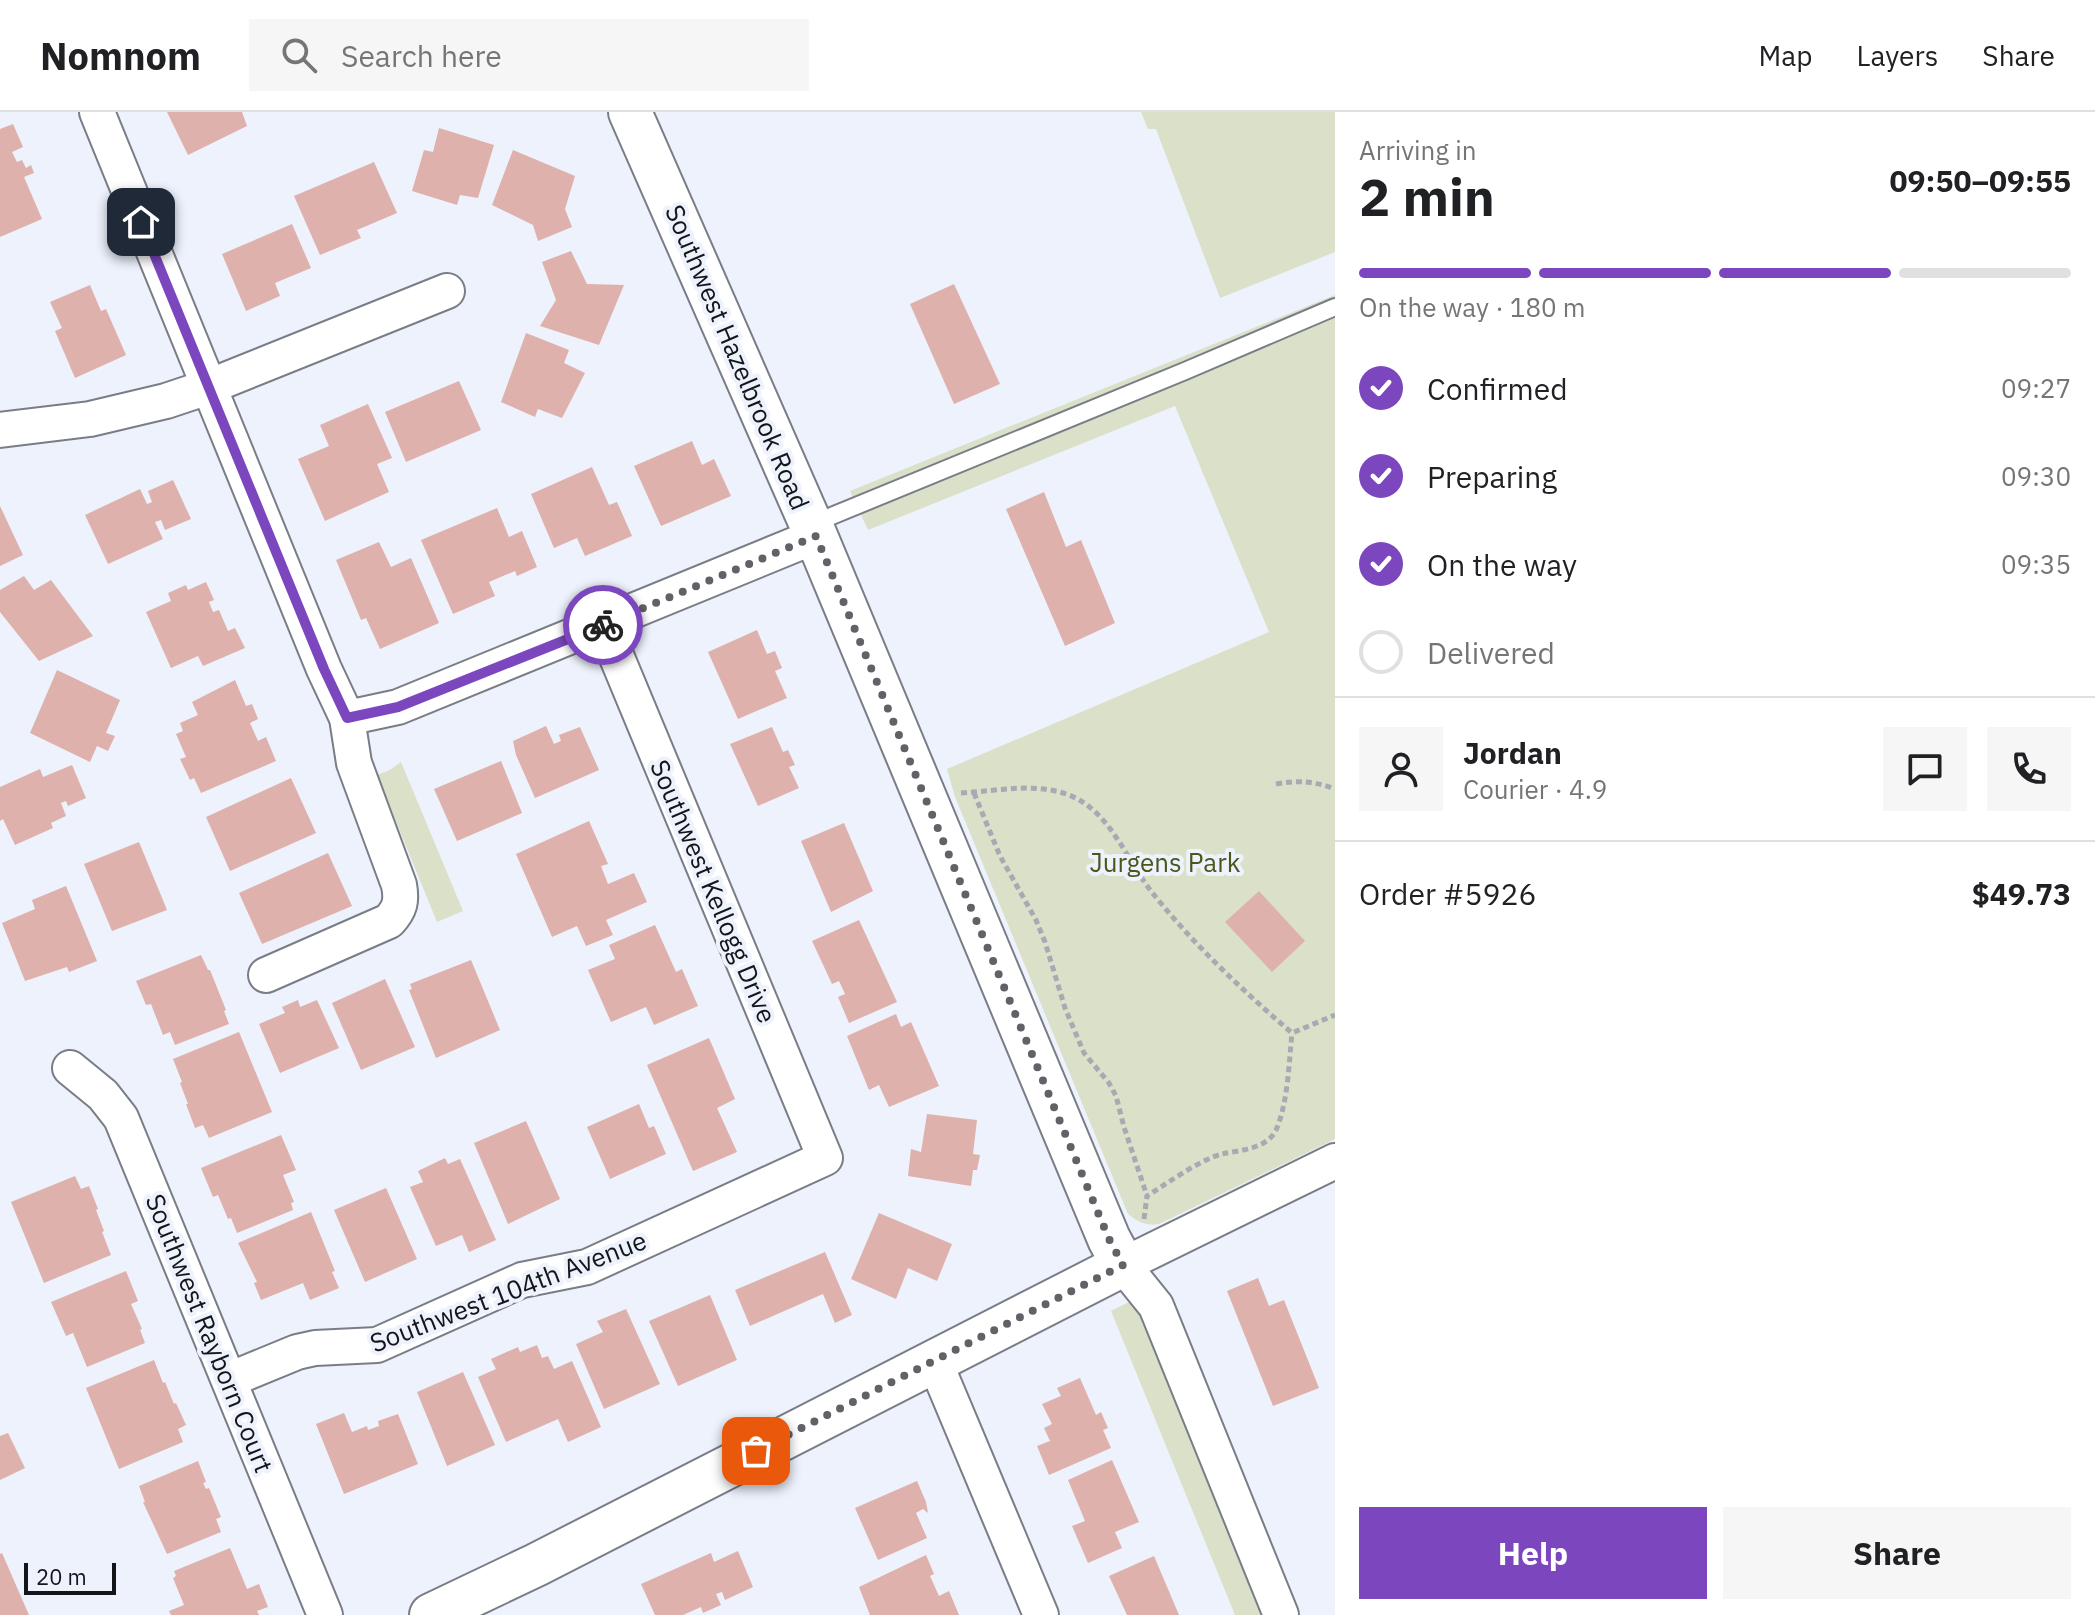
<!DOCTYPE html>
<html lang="en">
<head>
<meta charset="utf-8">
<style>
  :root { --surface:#fff; --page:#f6f6f6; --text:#202124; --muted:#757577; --line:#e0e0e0; --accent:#7c47be }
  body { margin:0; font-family:"IBM Plex Sans",sans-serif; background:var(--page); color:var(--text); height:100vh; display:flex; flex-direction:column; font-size:30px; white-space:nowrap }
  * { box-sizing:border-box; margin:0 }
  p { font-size:26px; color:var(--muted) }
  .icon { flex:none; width:44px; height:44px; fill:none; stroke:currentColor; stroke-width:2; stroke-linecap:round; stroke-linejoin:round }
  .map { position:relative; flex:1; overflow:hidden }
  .panel { display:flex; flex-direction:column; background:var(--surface); width:760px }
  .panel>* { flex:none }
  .scale { position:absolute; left:24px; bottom:20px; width:92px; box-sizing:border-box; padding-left:8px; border:4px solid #141519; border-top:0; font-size:22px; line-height:28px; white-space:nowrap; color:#141519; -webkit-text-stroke:6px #edf2fc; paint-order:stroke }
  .pin { position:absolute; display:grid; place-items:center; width:68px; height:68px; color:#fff; margin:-34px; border-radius:16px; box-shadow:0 4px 12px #0006 }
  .courier { position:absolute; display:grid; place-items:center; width:80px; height:80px; margin:-40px; border:6px solid #7c47be; border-radius:50%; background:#fff; color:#222; box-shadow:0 2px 10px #0007 }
  .head em { font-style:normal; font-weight:800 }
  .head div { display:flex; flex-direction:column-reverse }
  .head { display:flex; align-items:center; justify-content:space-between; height:136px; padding:0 24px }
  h1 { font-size:52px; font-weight:800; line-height:60px }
  .bar { display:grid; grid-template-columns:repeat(4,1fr); gap:12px 8px; align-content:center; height:96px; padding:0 24px }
  .bar i { height:10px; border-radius:6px; background:var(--line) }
  .bar .on { background:var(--accent) }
  .bar p { grid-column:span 4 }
  .line { display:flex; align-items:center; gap:20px; padding:0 24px; border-top:2px solid var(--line) }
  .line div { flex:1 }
  .round { display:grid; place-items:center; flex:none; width:84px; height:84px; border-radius:0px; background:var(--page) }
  ol { padding:0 24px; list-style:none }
  li { display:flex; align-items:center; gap:24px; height:88px }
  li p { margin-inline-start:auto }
  li .icon { padding:8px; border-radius:50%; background:var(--accent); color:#fff; stroke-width:4 }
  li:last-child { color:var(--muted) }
  li i { width:44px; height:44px; border:4px solid var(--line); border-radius:50% }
  .cta { display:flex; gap:16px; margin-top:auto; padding:16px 24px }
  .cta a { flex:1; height:92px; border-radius:0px; background:var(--accent); color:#fff; font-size:32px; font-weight:800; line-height:92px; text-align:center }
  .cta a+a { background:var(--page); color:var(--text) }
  header { display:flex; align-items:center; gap:48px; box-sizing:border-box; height:112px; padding:0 40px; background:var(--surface); border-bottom:2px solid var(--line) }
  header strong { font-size:38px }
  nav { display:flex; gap:44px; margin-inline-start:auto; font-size:28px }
  .search { width:560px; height:72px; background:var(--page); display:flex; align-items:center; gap:20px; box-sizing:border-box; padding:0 28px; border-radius:0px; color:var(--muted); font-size:30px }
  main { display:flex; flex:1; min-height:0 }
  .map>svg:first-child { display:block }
  .green { fill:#dae1c8 }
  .building { fill:#dfb1ac }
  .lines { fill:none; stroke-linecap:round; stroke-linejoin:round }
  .service-casing { stroke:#787d86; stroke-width:20 }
  .minor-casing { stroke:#787d86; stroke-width:38 }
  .tertiary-casing { stroke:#787d86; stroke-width:46 }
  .path { stroke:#a6aab2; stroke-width:5; stroke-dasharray:6 4; stroke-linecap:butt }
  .service { stroke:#fff; stroke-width:16 }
  .minor { stroke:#fff; stroke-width:34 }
  .tertiary { stroke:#fff; stroke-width:42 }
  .done { stroke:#606268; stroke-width:8; stroke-dasharray:0 14.4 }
  .route { stroke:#7c47be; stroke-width:10 }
  .labels { text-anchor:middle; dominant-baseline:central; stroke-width:8; stroke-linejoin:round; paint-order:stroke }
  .street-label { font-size:26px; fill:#141519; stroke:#edf2fc }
  .park-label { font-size:26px; fill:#4a571b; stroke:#edf2fc }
</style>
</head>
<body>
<header>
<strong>Nomnom</strong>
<div class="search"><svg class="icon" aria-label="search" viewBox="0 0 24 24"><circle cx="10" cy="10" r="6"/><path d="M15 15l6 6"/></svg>Search here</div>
<nav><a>Map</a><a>Layers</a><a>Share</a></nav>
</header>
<main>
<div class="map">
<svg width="1335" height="1503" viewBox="0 0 1335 1503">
  <rect width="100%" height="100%" fill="#edf2fc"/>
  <g class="green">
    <path d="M1141 0H1335V140L1220 186 1156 17H1148Z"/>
    <path d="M1335 183V1027L1159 1112C1146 1114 1138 1110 1128 1102L955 685 947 657 1269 520 1175 294 868 418 850 379Z"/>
    <path d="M401 650 463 799 437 810 377 663 390 658Z"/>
    <path d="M1143 1183 1273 1503H1235L1111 1199Z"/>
  </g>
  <g class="building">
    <path d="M167 0H242L247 14 188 43Z"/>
    <path d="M13 12 23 35 12 40 17 50 22 48 26 56 31 53 34 61 24 65 42 107 0 125V17Z"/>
    <path d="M439 16 494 33 478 86 460 83 457 93 412 79 424 38 433 40Z"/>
    <path d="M513 38 575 64 565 97 572 115 538 129 533 113 492 93Z"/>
    <path d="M374 50 397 101 357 118 361 126 320 143 294 84Z"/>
    <path d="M292 112 311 156 275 171 280 184 246 199 222 142Z"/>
    <path d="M571 139 587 172 624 173 599 233 540 214 556 188 542 150Z"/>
    <path d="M954 172 1000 272 954 292 910 192Z"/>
    <path d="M90 173 101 199 106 197 126 243 75 266 55 219 62 216 50 190Z"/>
    <path d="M526 221 569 238 564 251 585 261 562 306 538 297 535 305 501 290Z"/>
    <path d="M459 269 481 318 406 350 385 300Z"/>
    <path d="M368 292 392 346 377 352 389 380 325 409 298 347 329 334 320 313Z"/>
    <path d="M692 329 702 353 714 347 731 384 661 414 634 354Z"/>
    <path d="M592 355 609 393 617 390 632 424 585 444 577 426 554 436 531 382Z"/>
    <path d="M173 368 191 407 165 418 161 408 155 410 163 427 108 452 85 403 140 377 147 392 152 390 148 379Z"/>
    <path d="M1044 380 1066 435 1081 428 1115 511 1065 534 1006 397Z"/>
    <path d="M0 394 23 443 0 454Z"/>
    <path d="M497 396 509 425 522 419 537 455 517 464 515 459 489 470 495 484 453 502 421 428Z"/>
    <path d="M379 430 391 455 411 446 439 511 380 537 366 506 361 508 336 448Z"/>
    <path d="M24 464 34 478 51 468 93 524 39 549 0 500V478Z"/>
    <path d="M206 470 214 488 209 490 213 500 219 498 228 519 235 516 245 536 203 554 198 544 171 556 146 500 171 489 168 481 186 473 188 478Z"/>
    <path d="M757 518 767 542 775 539 782 556 775 559 787 586 738 607 708 540Z"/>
    <path d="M57 558 120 588 106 621 115 624 108 639 97 634 90 650 30 621Z"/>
    <path d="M235 568 246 594 252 592 258 607 250 611 258 629 266 625 276 649 201 681 194 666 190 668 180 647 186 645 176 622 183 619 180 611 198 603 192 590Z"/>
    <path d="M546 614 554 632 561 629 559 623 580 615 599 658 535 686 516 643 513 629Z"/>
    <path d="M772 615 783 640 788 638 795 653 789 655 799 676 758 694 730 632Z"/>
    <path d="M501 649 522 701 457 729 434 677Z"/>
    <path d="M72 653 86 686 68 694 66 689 61 691 66 704 51 711 53 716 15 733 3 707 0 709V675L40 657 43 665Z"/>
    <path d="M291 666 316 721 230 759 206 705Z"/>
    <path d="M589 709 608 752 601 754 608 772 634 761 647 790 606 808 613 823 586 834 577 814 552 825 516 742Z"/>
    <path d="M844 711 873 779 831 800 801 729Z"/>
    <path d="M139 730 167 798 112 819 84 752Z"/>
    <path d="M328 741 352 794 262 832 239 781Z"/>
    <path d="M66 774 97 849 69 860 67 855 25 869 2 811 35 797 32 788Z"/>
    <path d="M1259 779 1305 829 1272 860 1225 810Z"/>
    <path d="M859 808 897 890 849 911 838 885 845 882 839 869 832 872 812 829Z"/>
    <path d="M655 813 676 860 682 857 698 894 654 913 646 895 611 910 588 858 615 847 609 833Z"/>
    <path d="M201 843 208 858H210L226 898 224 899 229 912 175 933 170 920 163 923 151 892 146 893 136 869Z"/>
    <path d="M471 848 500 918 436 946 409 878 412 877 410 872Z"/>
    <path d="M385 867 415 935 361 958 332 891Z"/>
    <path d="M298 888 300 895 317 888 339 936 280 961 259 912 285 901 282 895Z"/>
    <path d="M896 902 901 915 911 910 939 974 889 995 879 973 869 978 847 924Z"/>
    <path d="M239 920 272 1000 209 1026 203 1013 195 1016 186 992H188L180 971 182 970 173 947Z"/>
    <path d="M709 926 735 987 717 996 737 1040 693 1059 647 953Z"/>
    <path d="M639 992 649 1016 654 1014 666 1042 610 1067 587 1015Z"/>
    <path d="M927 1002 977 1008 973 1042 980 1043 977 1058H973L971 1074 908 1064 911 1037 921 1040Z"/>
    <path d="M526 1009 560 1087 508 1112 474 1031Z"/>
    <path d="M281 1023 296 1058 283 1063 294 1090 291 1091 293 1098 237 1121 231 1106 228 1107 218 1083 213 1085 201 1056Z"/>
    <path d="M445 1046 448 1052 460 1047 496 1128 469 1140 462 1123 436 1134 410 1075 423 1070 418 1059Z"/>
    <path d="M75 1064 81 1077 89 1074 98 1097 96 1098 104 1119 102 1120 111 1143 44 1171 11 1090Z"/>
    <path d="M386 1076 417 1147 365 1170 334 1098Z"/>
    <path d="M311 1100 335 1159 332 1160 339 1176 310 1188 303 1171 261 1188 254 1171 257 1170 238 1131Z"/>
    <path d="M879 1101 952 1132 937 1169 908 1156 896 1187 851 1167Z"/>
    <path d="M825 1140 852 1203 835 1211 823 1182 750 1214 735 1178Z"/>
    <path d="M126 1159 138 1189 131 1192 142 1217 140 1218 145 1231 87 1255 73 1221 66 1224 51 1190Z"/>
    <path d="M1258 1166 1269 1194 1284 1188 1319 1276 1273 1294 1227 1179Z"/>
    <path d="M710 1183 737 1248 678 1274 649 1209Z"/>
    <path d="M626 1197 660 1272 604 1297 576 1232 603 1220 597 1209Z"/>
    <path d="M537 1233 542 1246 548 1244 554 1257 572 1249 601 1315 568 1330 558 1307 506 1330 478 1265 496 1257 491 1247 518 1235 520 1240Z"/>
    <path d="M154 1248 163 1271 165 1270 174 1292 176 1291 186 1313 178 1317 183 1330 119 1357 86 1276Z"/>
    <path d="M463 1260 495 1333 447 1354 417 1280Z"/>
    <path d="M1080 1266 1096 1303 1101 1300 1108 1316 1103 1318 1111 1336 1049 1363 1037 1334 1050 1329 1044 1316 1052 1312 1042 1292 1061 1284 1057 1276Z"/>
    <path d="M344 1301 352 1320 367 1314 368 1318 379 1314 378 1309 398 1302 418 1352 344 1382 316 1312Z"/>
    <path d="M8 1321 25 1356 0 1368V1324Z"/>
    <path d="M1112 1348 1139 1410 1115 1420 1122 1436 1088 1451 1072 1414 1085 1409 1068 1368Z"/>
    <path d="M198 1349 206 1370 203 1371 206 1377 209 1376 221 1405 216 1407 221 1420 167 1442 143 1390H145L139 1374Z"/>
    <path d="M917 1369 926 1390 928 1401 923 1397 916 1401 927 1426 878 1448 855 1396Z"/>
    <path d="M230 1436 247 1477 259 1472 268 1495 257 1499 259 1503H171L169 1499 184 1493 173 1466 176 1464 174 1459Z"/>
    <path d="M738 1439 753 1475 725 1488 722 1480 716 1482 721 1493 703 1501 701 1495 683 1503H655L641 1472 711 1441 714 1450Z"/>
    <path d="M2 1441 29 1503H0V1442Z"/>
    <path d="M926 1443 934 1462 930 1464 939 1484 949 1479 959 1503H870L859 1475Z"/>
    <path d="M1154 1444 1179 1503H1127L1109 1464Z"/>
  </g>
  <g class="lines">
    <defs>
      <path id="service" d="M812 412 1185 259 1335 195"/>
      <g id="minor">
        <path d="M97 0 324 557 347 606 354 651 399 773C402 789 400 797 389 809L266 863"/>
        <path d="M0 318 90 307 166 289 208 275 447 179"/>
        <path d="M347 606 398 595 816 424"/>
        <path d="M70 956 103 983 121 1006 325 1503"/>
        <path d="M934 1248 1041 1503"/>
        <path d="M229 1268 297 1240 315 1236 377 1233 522 1168 587 1155 825 1046 603 512"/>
        <path d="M1281 1503 1156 1194 1123 1153 1335 1049"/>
      </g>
      <path id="tertiary" d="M431 1503 536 1453 1123 1153 1109 1127 816 424 630 0"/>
    </defs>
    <use href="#service" class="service-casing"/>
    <use href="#minor" class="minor-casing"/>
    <use href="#tertiary" class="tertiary-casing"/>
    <g class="path">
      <path d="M1276 672C1298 668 1314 669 1335 677"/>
      <path d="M961 681C998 679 1034 670 1069 683 1110 699 1126 747 1151 779 1192 831 1242 878 1292 921L1335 903"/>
      <path d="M974 681 1000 744 1036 808 1045 830 1065 896 1084 941 1109 971 1116 984 1124 1015 1147 1084"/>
      <path d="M1144 1107 1147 1084C1166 1072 1201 1047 1222 1042 1240 1038 1267 1037 1276 1018 1288 991 1289 950 1292 921"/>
    </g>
    <use href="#service" class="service"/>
    <use href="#minor" class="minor"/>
    <use href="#tertiary" class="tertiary"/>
  </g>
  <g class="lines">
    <path class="done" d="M603 513 816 424 1109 1127 1123 1153 756 1339"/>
    <path class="route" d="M141 110 324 557 347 606 398 595 603 513"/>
  </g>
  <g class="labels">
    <g class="street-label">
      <text transform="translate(738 245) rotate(67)">Southwest Hazelbrook Road</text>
      <text transform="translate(714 779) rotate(67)">Southwest Kellogg Drive</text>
      <text transform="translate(508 1179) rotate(-21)">Southwest 104th Avenue</text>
      <text transform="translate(210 1221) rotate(68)">Southwest Rayborn Court</text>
    </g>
    <g class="park-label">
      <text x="1165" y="750">Jurgens Park</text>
    </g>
  </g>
</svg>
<div class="scale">20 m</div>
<div class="pin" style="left:756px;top:1339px;background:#ea580c"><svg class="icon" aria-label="bag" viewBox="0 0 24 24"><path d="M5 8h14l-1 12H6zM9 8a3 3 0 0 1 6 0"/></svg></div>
<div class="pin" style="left:141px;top:110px;background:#1f2937"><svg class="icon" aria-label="home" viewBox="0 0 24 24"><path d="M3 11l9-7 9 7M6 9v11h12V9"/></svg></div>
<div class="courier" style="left:603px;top:513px"><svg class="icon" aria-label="bike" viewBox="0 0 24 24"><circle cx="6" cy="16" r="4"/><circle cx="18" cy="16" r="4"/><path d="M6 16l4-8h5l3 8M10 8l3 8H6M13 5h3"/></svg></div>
</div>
<section class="panel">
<div class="head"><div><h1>2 min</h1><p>Arriving in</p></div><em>09:50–09:55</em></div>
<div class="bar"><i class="on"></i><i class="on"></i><i class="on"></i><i></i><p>On the way · 180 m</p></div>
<ol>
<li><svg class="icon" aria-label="check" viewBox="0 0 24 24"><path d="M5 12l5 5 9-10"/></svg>Confirmed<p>09:27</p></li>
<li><svg class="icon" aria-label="check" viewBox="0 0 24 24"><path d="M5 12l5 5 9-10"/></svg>Preparing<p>09:30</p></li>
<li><svg class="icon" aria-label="check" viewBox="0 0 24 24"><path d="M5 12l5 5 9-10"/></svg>On the way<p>09:35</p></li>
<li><i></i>Delivered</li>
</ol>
<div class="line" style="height:144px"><a class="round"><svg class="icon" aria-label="person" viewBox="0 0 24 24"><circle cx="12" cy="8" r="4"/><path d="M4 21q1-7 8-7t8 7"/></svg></a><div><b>Jordan</b><p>Courier · 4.9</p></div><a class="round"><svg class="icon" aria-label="chat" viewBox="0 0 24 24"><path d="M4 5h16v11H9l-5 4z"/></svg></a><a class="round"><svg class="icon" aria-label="phone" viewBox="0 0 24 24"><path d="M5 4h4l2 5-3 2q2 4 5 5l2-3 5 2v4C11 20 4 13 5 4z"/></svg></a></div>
<div class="line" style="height:104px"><div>Order #5926</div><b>$49.73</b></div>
<div class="cta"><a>Help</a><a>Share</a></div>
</section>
</main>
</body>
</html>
